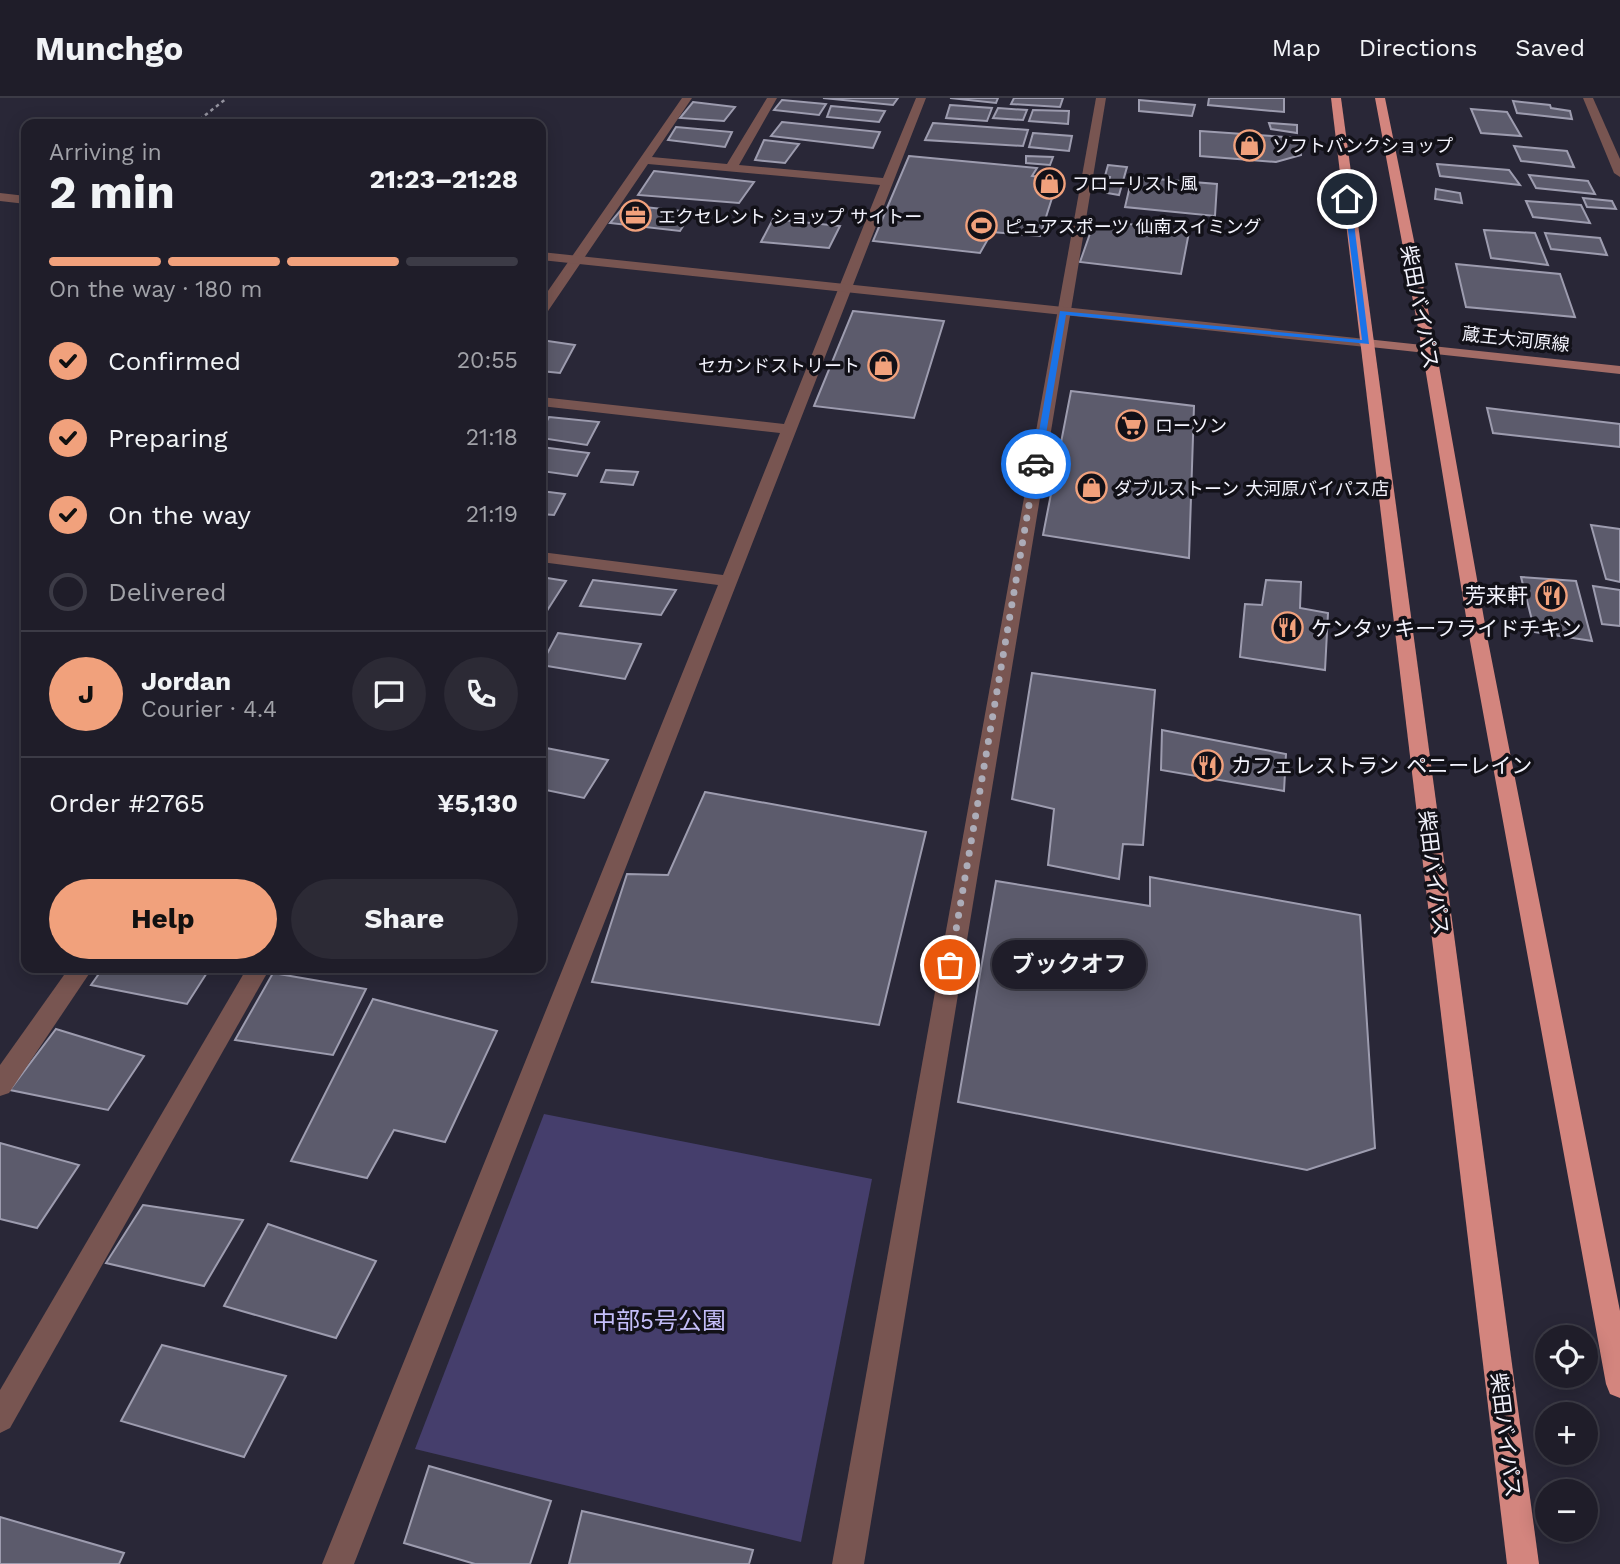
<!DOCTYPE html>
<html lang="en">
<head>
<meta charset="utf-8">
<style>
  :root { --surface:#1f1d29; --page:#2c2a35; --text:#f1f3f6; --muted:#a1a2a8; --line:#3c3b46; --accent:#f1a17c }
  body { margin:0; font-family:"Work Sans","Noto Sans JP",sans-serif; background:var(--page); color:var(--text); height:100vh; display:flex; flex-direction:column; font-size:26px; white-space:nowrap }
  * { box-sizing:border-box; margin:0 }
  p { font-size:23px; color:var(--muted) }
  .icon { flex:none; width:38px; height:38px; fill:none; stroke:currentColor; stroke-width:2; stroke-linecap:round; stroke-linejoin:round }
  .map { position:relative; flex:1; overflow:hidden }
  .details { position:absolute; left:21px; top:21px; width:525px; height:854px; display:flex; flex-direction:column; background:var(--surface); border-radius:14px; box-shadow:0 4px 18px #0003,0 0 0 2px var(--line) }
  .details>* { flex:none }
  .fabs { position:absolute; left:1535px; top:1227px; display:grid; gap:14px }
  .fabs a { display:grid; place-items:center; width:63px; height:63px; border-radius:50%; background:var(--surface); box-shadow:0 4px 18px #0003,0 0 0 2px var(--line); font-size:35px }
  .pin { position:absolute; display:grid; place-items:center; width:60px; height:60px; color:#fff; margin:-30px; border:4px solid #fff; border-radius:50%; box-shadow:0 2px 7px #0007 }
  .courier { position:absolute; display:grid; place-items:center; width:70px; height:70px; margin:-35px; border:5px solid #1a73e8; border-radius:50%; background:#fff; color:#222; box-shadow:0 2px 9px #0007 }
  .bubble { position:absolute; height:49px; border-radius:24px; background:var(--surface); box-shadow:0 4px 18px #0003,0 0 0 2px var(--line); font-size:23px; font-weight:700; line-height:49px; text-align:center }
  .overview em { font-style:normal; font-weight:700 }
  .overview div { display:flex; flex-direction:column-reverse }
  .overview { display:flex; align-items:center; justify-content:space-between; height:119px; padding:0 28px }
  h1 { font-size:46px; font-weight:700; line-height:52px }
  .bar { display:grid; grid-template-columns:repeat(4,1fr); gap:10px 7px; align-content:center; height:84px; padding:0 28px }
  .bar i { height:9px; border-radius:5px; background:var(--line) }
  .bar .selected { background:var(--accent) }
  .bar p { grid-column:span 4 }
  .line { display:flex; align-items:center; gap:18px; padding:0 28px; border-top:2px solid var(--line) }
  .line div { flex:1 }
  .round { display:grid; place-items:center; flex:none; width:74px; height:74px; border-radius:37px; background:var(--page) }
  ol { padding:0 28px; list-style:none }
  li { display:flex; align-items:center; gap:21px; height:77px }
  li p { margin-inline-start:auto }
  li .icon { padding:7px; border-radius:50%; background:var(--accent); color:#111; stroke-width:4 }
  li:last-child { color:var(--muted) }
  li i { width:38px; height:38px; border:4px solid var(--line); border-radius:50% }
  .primary-button { display:flex; gap:14px; margin-top:auto; padding:14px 28px }
  .primary-button a { flex:1; height:80px; border-radius:42px; background:var(--accent); color:#111; font-size:28px; font-weight:700; line-height:80px; text-align:center }
  .primary-button a+a { background:var(--page); color:var(--text) }
  header { display:flex; align-items:center; gap:42px; box-sizing:border-box; height:98px; padding:0 35px; background:var(--surface); border-bottom:2px solid var(--line) }
  header strong { font-size:33px }
  nav { display:flex; gap:38px; margin-inline-start:auto; font-size:24px }
  .map>svg:first-child { display:block }
  .green { fill:#453e6c }
  .building { fill:#5c5b6c; stroke:#9d9caf; stroke-width:2 }
  .lines { fill:none; stroke-linecap:round; stroke-linejoin:round }
  .path { stroke:#92919d; stroke-width:2.5; stroke-dasharray:3.5 3.5; stroke-linecap:butt }
  .minor { fill:#785551; fill-rule:evenodd }
  .tertiary { fill:#785551; fill-rule:evenodd }
  .secondary { fill:#a36c66; fill-rule:evenodd }
  .trunk { fill:#d3857e; fill-rule:evenodd }
  .route { fill:#1a73e8 }
  .done { stroke:#acacb8; stroke-width:7; stroke-dasharray:0 12.6 }
  .labels { text-anchor:middle; dominant-baseline:central; stroke-width:7; stroke-linejoin:round; paint-order:stroke }
  .far-poi-label { font-size:18px; fill:#f3f3fd; stroke:#121118; text-anchor:start }
  .far-street-label { font-size:18px; fill:#f3f3fd; stroke:#121118 }
  .street-label { font-size:21px; fill:#f3f3fd; stroke:#121118 }
  .poi-label { font-size:21px; fill:#f3f3fd; stroke:#121118; text-anchor:start }
  .near-park-label { font-size:24px; fill:#c4bef9; stroke:#121118 }
</style>
</head>
<body>
<header>
<strong>Munchgo</strong>
<nav><a>Map</a><a>Directions</a><a>Saved</a></nav>
</header>
<div class="map">
<svg width="1620" height="1466" viewBox="0 0 1620 1466">
  <rect width="100%" height="100%" fill="#292737"/>
  <path class="green" d="M544 1016 872 1081 801 1444 415 1351Z"/>
  <g class="building">
    <path d="M823 0H898L893 7Z"/>
    <path d="M950 0H998L996 5Z"/>
    <path d="M1014 0H1063L1060 9 1011 6Z"/>
    <path d="M1209 0H1284V14L1208 7Z"/>
    <path d="M782 2 826 6 819 17 774 12Z"/>
    <path d="M1139 2 1195 7 1192 18 1139 13Z"/>
    <path d="M1513 3 1550 7 1551 10 1570 13 1572 21 1517 15Z"/>
    <path d="M693 4 735 9 724 23 680 20Z"/>
    <path d="M950 7 992 10 987 23 946 20Z"/>
    <path d="M831 8 885 13 879 24 827 19Z"/>
    <path d="M998 10 1027 12 1023 22 993 20Z"/>
    <path d="M1471 11 1507 14 1521 38 1481 35Z"/>
    <path d="M1033 12 1069 13 1068 26 1029 23Z"/>
    <path d="M782 24 880 34 873 50 771 38Z"/>
    <path d="M933 25 1028 32 1023 48 925 42Z"/>
    <path d="M1269 25 1297 27V35L1271 31Z"/>
    <path d="M676 29 732 34 725 49 668 42Z"/>
    <path d="M1200 33 1299 40 1301 57 1276 64 1200 58Z"/>
    <path d="M1033 35 1072 38 1069 53 1029 49Z"/>
    <path d="M764 42 799 46 785 65 755 62Z"/>
    <path d="M1514 48 1567 53 1574 69 1521 63Z"/>
    <path d="M909 58 1037 70 1032 78 1058 81 1040 138 992 134 980 155 873 143Z"/>
    <path d="M1026 58 1053 59 1050 67 1026 65Z"/>
    <path d="M1437 66 1509 72 1520 87 1440 78Z"/>
    <path d="M1108 67 1127 69 1119 97 1107 95 1110 79 1105 78Z"/>
    <path d="M654 73 754 84 739 105 638 97Z"/>
    <path d="M1529 77 1588 83 1595 96 1536 90Z"/>
    <path d="M1132 79 1217 86 1215 118 1125 109Z"/>
    <path d="M1436 91 1460 95 1462 105 1435 101Z"/>
    <path d="M1583 100 1612 103 1616 111 1587 109Z"/>
    <path d="M1526 103 1581 107 1590 125 1533 119Z"/>
    <path d="M625 107 692 114 680 133 610 125Z"/>
    <path d="M773 121 840 128 829 150 761 144Z"/>
    <path d="M1129 126 1189 134 1181 176 1080 164 1093 127 1125 130Z"/>
    <path d="M1484 132 1535 135 1548 167 1491 160Z"/>
    <path d="M1545 135 1600 140 1607 157 1551 151Z"/>
    <path d="M1456 166 1560 176 1575 219 1466 209Z"/>
    <path d="M853 213 944 223 914 320 814 308Z"/>
    <path d="M541 242 575 247 560 275 541 273Z"/>
    <path d="M1071 293 1194 308 1189 460 1043 437Z"/>
    <path d="M1487 310 1620 326V349L1493 335Z"/>
    <path d="M549 319 599 324 587 347 541 340V334Z"/>
    <path d="M541 349 589 355 577 378 541 373Z"/>
    <path d="M606 372 638 374 633 387 601 384Z"/>
    <path d="M541 393 565 396 554 417 541 416Z"/>
    <path d="M1591 427 1620 431V484L1606 481Z"/>
    <path d="M541 479 566 483 543 519H541Z"/>
    <path d="M1521 479 1576 483 1592 543 1535 534Z"/>
    <path d="M593 482 676 492 661 517 580 508Z"/>
    <path d="M1266 482 1301 484 1300 510 1328 515 1325 572 1240 559 1245 506 1262 507Z"/>
    <path d="M1593 488 1620 492V528L1602 526Z"/>
    <path d="M558 535 641 546 625 581 541 567Z"/>
    <path d="M1032 575 1155 592 1143 747 1123 746 1119 781 1048 767 1054 711 1012 701Z"/>
    <path d="M1162 632 1286 656 1284 693 1161 672Z"/>
    <path d="M541 649 608 662 584 700 541 691Z"/>
    <path d="M705 694 926 734 879 927 592 884 627 776 668 777Z"/>
    <path d="M1150 779 1360 817 1375 1050 1307 1072 958 1004 996 783 1150 808Z"/>
    <path d="M103 870H210L187 906 91 887Z"/>
    <path d="M273 875 366 891 333 957 235 942Z"/>
    <path d="M373 901 497 933 445 1044 394 1032 367 1080 291 1063Z"/>
    <path d="M56 931 144 958 108 1012 10 992Z"/>
    <path d="M0 1045 79 1067 37 1130 0 1121Z"/>
    <path d="M143 1107 243 1122 204 1188 106 1165Z"/>
    <path d="M268 1126 376 1163 336 1240 224 1208Z"/>
    <path d="M162 1247 286 1278 244 1359 121 1323Z"/>
    <path d="M429 1368 551 1403 530 1466H475L404 1445Z"/>
    <path d="M582 1413 753 1452 749 1466H569Z"/>
    <path d="M0 1419 124 1455 119 1466H0Z"/>
  </g>
  <g class="lines">
    <path class="path" d="M194 26 227 0"/>
    <g class="minor">
      <path d="M682 0H692L652 59 727 66 767 0H777L739 67 883 80 916 0H926L354 1466H322L718 487 541 464V454L723 477 780 335 541 308V299L784 326 880 87 648 66 546 216 541 217V203Z"/>
      <path d="M1096 0H1106L864 1466H832Z"/>
      <path d="M1583 0H1593L1620 61V79L1614 75Z"/>
      <path d="M69 870H93L9 995 0 998V967Z"/>
      <path d="M247 870H270L10 1330 0 1335V1292Z"/>
    </g>
    <g class="tertiary">
      <path d="M0 95 26 98V106L0 103Z"/>
      <path d="M541 154 1366 241 1373 245 1366 249 541 162Z"/>
    </g>
    <path class="secondary" d="M1366 241 1620 268V276L1361 248 1359 245Z"/>
    <g class="trunk">
      <path d="M1331 0H1341L1539 1466H1507Z"/>
      <path d="M1375 0H1385L1436 251 1488 543 1620 1213V1300L1610 1296 1606 1286 1470 543 1422 251Z"/>
    </g>
  </g>
  <path class="route" d="M1347 99 1351 101 1369 246 1066 217 1041 366 1033 368 1060 213 1362 242 1344 101Z"/>
  <g class="lines">
    <path class="done" d="M950 867 1036 366"/>
  </g>
  <defs>
    <symbol id="shop-ring" viewBox="-11 -11 22 22"><circle r="9.5" fill="#121118" stroke="#f1a17c" stroke-width="1.5"/><path d="M-5-2.5h2.3a2.7 3.5 0 0 1 5.4 0H5L5.5 6h-11ZM-1.5-2.5h3a1.5 2.3 0 0 0-3 0Z" fill="#f1a17c"/></symbol>
    <symbol id="office-ring" viewBox="-11 -11 22 22"><circle r="9.5" fill="#121118" stroke="#f1a17c" stroke-width="1.5"/><path d="M-6-3h4V-5.5h4V-3h4V5H-6ZM-1-4.5V-3h2v-1.5ZM-6 0V1H6V0Z" fill="#f1a17c"/></symbol>
    <symbol id="stadium-ring" viewBox="-11 -11 22 22"><circle r="9.5" fill="#121118" stroke="#f1a17c" stroke-width="1.5"/><path d="M0-5a6.5 5 0 1 0 0 10a6.5 5 0 1 0 0-10ZM-3.5-1.8h7v3.6h-7Z" fill="#f1a17c"/></symbol>
    <symbol id="supermarket-ring" viewBox="-11 -11 22 22"><circle r="9.5" fill="#121118" stroke="#f1a17c" stroke-width="1.5"/><path d="M-6-5.5h2.5l.6 2H6L4.5 2H-2.5L-4.4-4H-6ZM-1.5 3.2a1.3 1.3 0 1 0 .1 0ZM3 3.2a1.3 1.3 0 1 0 .1 0Z" fill="#f1a17c"/></symbol>
    <symbol id="restaurant-ring" viewBox="-11 -11 22 22"><circle r="9.5" fill="#121118" stroke="#f1a17c" stroke-width="1.5"/><path d="M-5-6h1v4h1v-4h1v4h1v-4h1v5L-1.5 .5V6h-2V.5L-5-1ZM5-6V6H3V1.5H1.5Q1.5-4 5-6Z" fill="#f1a17c"/></symbol>
  </defs>
  <g fill-rule="evenodd">
    <use href="#shop-ring" x="1232" y="30" width="35" height="35"/>
    <use href="#shop-ring" x="1032" y="68" width="35" height="35"/>
    <use href="#office-ring" x="618" y="100" width="35" height="35"/>
    <use href="#stadium-ring" x="964" y="110" width="35" height="35"/>
    <use href="#shop-ring" x="866" y="250" width="35" height="35"/>
    <use href="#supermarket-ring" x="1114" y="310" width="35" height="35"/>
    <use href="#shop-ring" x="1074" y="372" width="35" height="35"/>
    <use href="#restaurant-ring" x="1534" y="480" width="35" height="35"/>
    <use href="#restaurant-ring" x="1270" y="512" width="35" height="35"/>
    <use href="#restaurant-ring" x="1190" y="650" width="35" height="35"/>
  </g>
  <g class="labels">
    <g class="far-poi-label">
      <text x="1272" y="47">ソフトバンクショップ</text>
      <text x="1072" y="85">フローリスト風</text>
      <text x="658" y="118">エクセレント ショップ サイトー</text>
      <text x="1004" y="128">ピュアスポーツ 仙南スイミング</text>
      <text x="860" y="267" text-anchor="end">セカンドストリート</text>
      <text x="1155" y="327">ローソン</text>
      <text x="1114" y="390">ダブルストーン 大河原バイパス店</text>
    </g>
    <g class="far-street-label">
      <text transform="translate(1516 241) rotate(6)">蔵王大河原線</text>
    </g>
    <g class="street-label">
      <text transform="translate(1420 209) rotate(79)">柴田バイパス</text>
      <text transform="translate(1434 775) rotate(83)">柴田バイパス</text>
      <text transform="translate(1506 1337) rotate(83)">柴田バイパス</text>
    </g>
    <g class="poi-label">
      <text x="1528" y="497" text-anchor="end">芳来軒</text>
      <text x="1311" y="530">ケンタッキーフライドチキン</text>
      <text x="1231" y="667">カフェレストラン ペニーレイン</text>
    </g>
    <g class="near-park-label">
      <text x="659" y="1223">中部5号公園</text>
    </g>
  </g>
</svg>
<div class="fabs">
<a><svg class="icon" aria-label="locate" viewBox="0 0 24 24"><circle cx="12" cy="12" r="6"/><path d="M12 2v4M12 18v4M2 12h4M18 12h4"/></svg></a>
<a>+</a>
<a>−</a>
</div>
<div class="pin" style="left:950px;top:867px;background:#ea580c"><svg class="icon" aria-label="bag" viewBox="0 0 24 24"><path d="M5 8h14l-1 12H6zM9 8a3 3 0 0 1 6 0"/></svg></div>
<div class="pin" style="left:1347px;top:101px;background:#1f2937"><svg class="icon" aria-label="home" viewBox="0 0 24 24"><path d="M3 11l9-7 9 7M6 9v11h12V9"/></svg></div>
<div class="courier" style="left:1036px;top:366px"><svg class="icon" aria-label="car" viewBox="0 0 24 24"><path d="M5 17H2v-5l4-1 3-4h7l3 4 3 1v5h-3M9 17h6M6 11h13"/><circle cx="7" cy="17" r="2"/><circle cx="17" cy="17" r="2"/></svg></div>
<div class="bubble" style="left:992px;top:842px;width:154px">ブックオフ</div>
<section class="details">
<div class="overview"><div><h1>2 min</h1><p>Arriving in</p></div><em>21:23–21:28</em></div>
<div class="bar"><i class="selected"></i><i class="selected"></i><i class="selected"></i><i></i><p>On the way · 180 m</p></div>
<ol>
<li><svg class="icon" aria-label="check" viewBox="0 0 24 24"><path d="M5 12l5 5 9-10"/></svg>Confirmed<p>20:55</p></li>
<li><svg class="icon" aria-label="check" viewBox="0 0 24 24"><path d="M5 12l5 5 9-10"/></svg>Preparing<p>21:18</p></li>
<li><svg class="icon" aria-label="check" viewBox="0 0 24 24"><path d="M5 12l5 5 9-10"/></svg>On the way<p>21:19</p></li>
<li><i></i>Delivered</li>
</ol>
<div class="line" style="height:126px"><b class="round" style="background:var(--accent);color:#111">J</b><div><b>Jordan</b><p>Courier · 4.4</p></div><a class="round"><svg class="icon" aria-label="chat" viewBox="0 0 24 24"><path d="M4 5h16v11H9l-5 4z"/></svg></a><a class="round"><svg class="icon" aria-label="phone" viewBox="0 0 24 24"><path d="M5 4h4l2 5-3 2q2 4 5 5l2-3 5 2v4C11 20 4 13 5 4z"/></svg></a></div>
<div class="line" style="height:91px"><div>Order #2765</div><b>¥5,130</b></div>
<div class="primary-button"><a>Help</a><a>Share</a></div>
</section>
</div>
</body>
</html>
